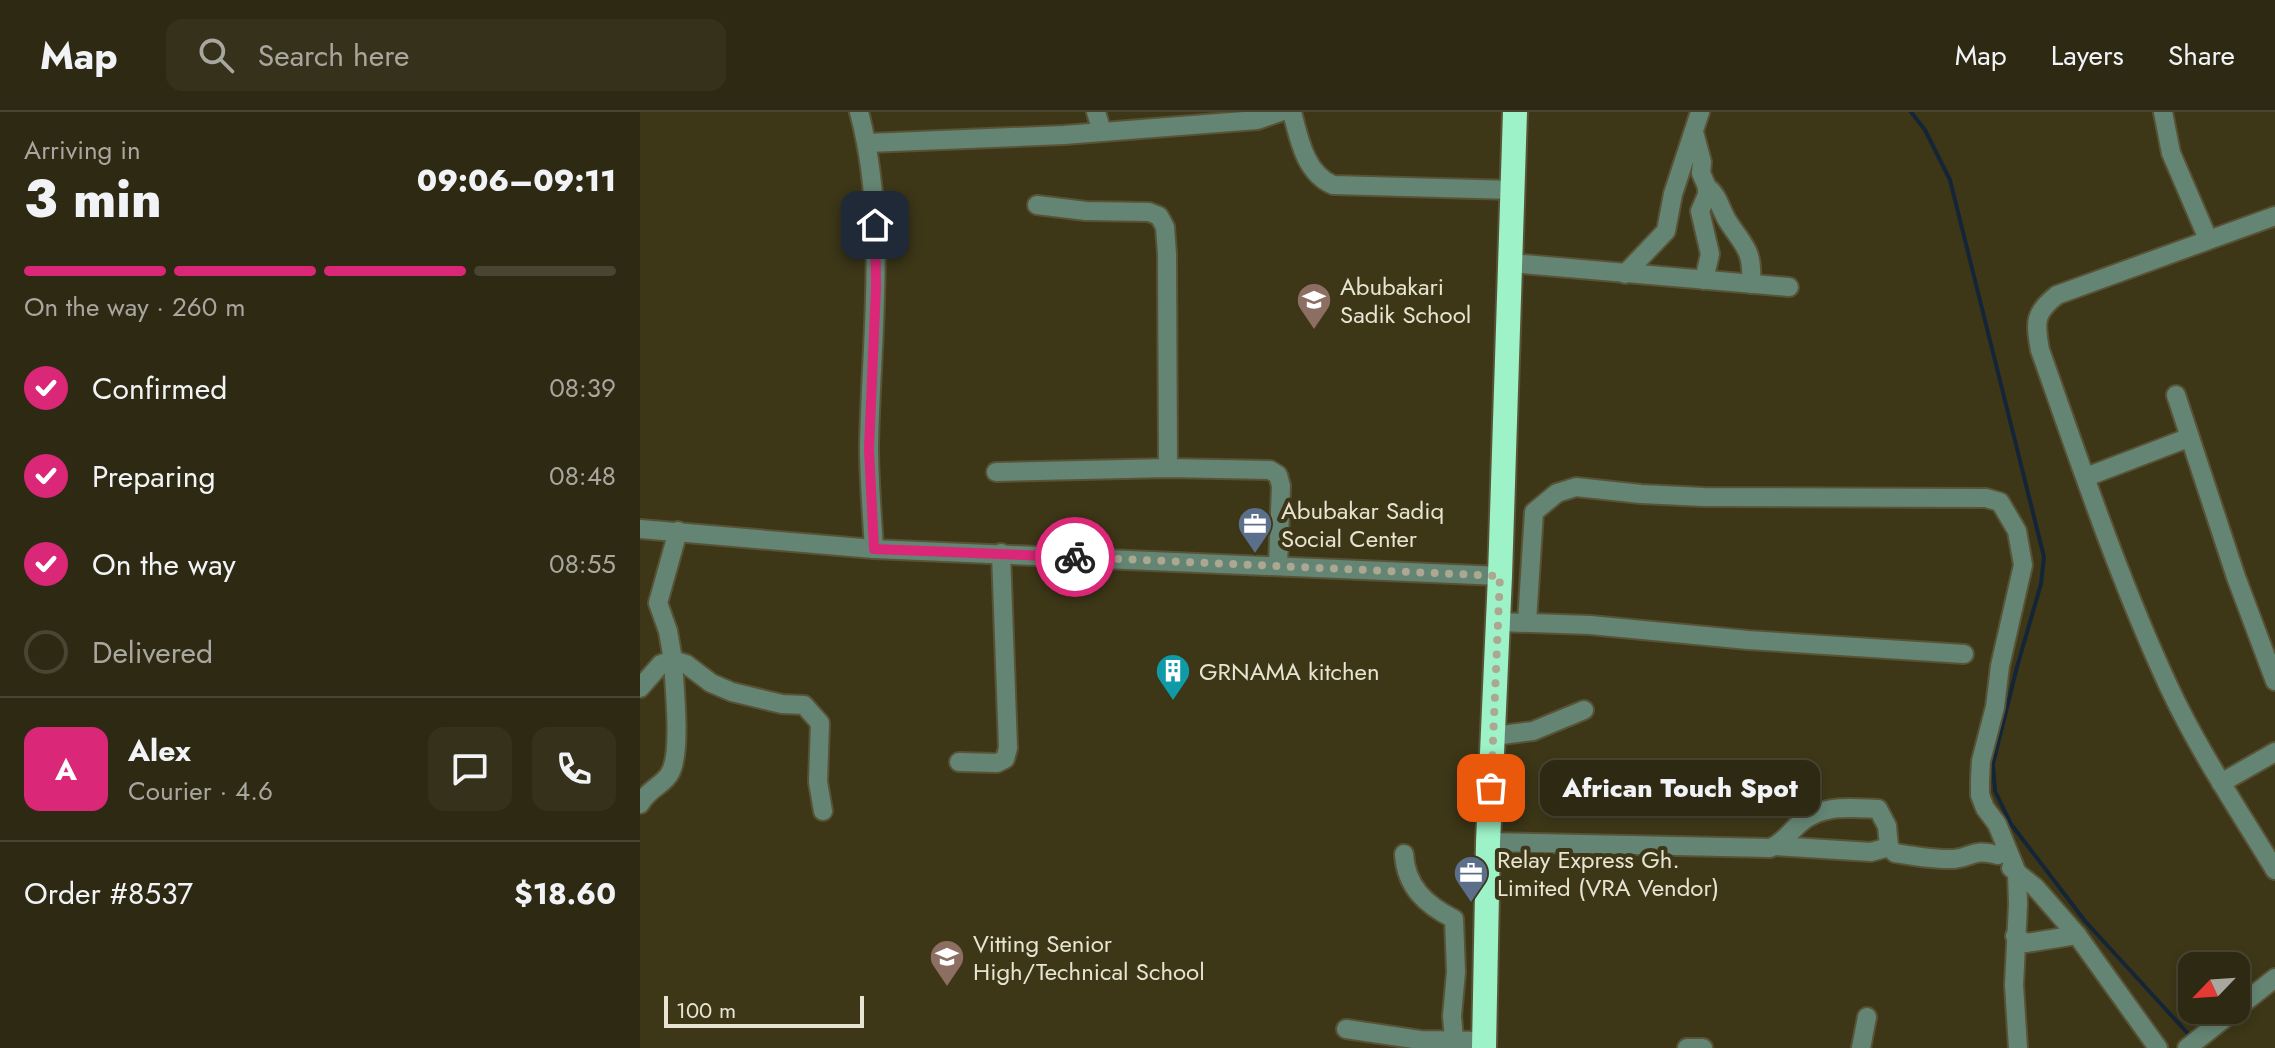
<!DOCTYPE html>
<html lang="en">
<head>
<meta charset="utf-8">
<style>
  :root { --surface:#2e2912; --page:#36311b; --text:#f1f3f6; --muted:#a7a69f; --line:#494532; --accent:#db2777 }
  body { margin:0; font-family:Jost,sans-serif; background:var(--page); color:var(--text); height:100vh; display:flex; flex-direction:column; font-size:30px; white-space:nowrap }
  * { box-sizing:border-box; margin:0 }
  p { font-size:26px; color:var(--muted) }
  .icon { flex:none; width:44px; height:44px; fill:none; stroke:currentColor; stroke-width:2; stroke-linecap:round; stroke-linejoin:round }
  .map { position:relative; flex:1; overflow:hidden }
  .details { display:flex; flex-direction:column; background:var(--surface); width:640px }
  .details>* { flex:none }
  .needle { width:52px; rotate:245deg }
  .buttons { position:absolute; left:1538px; top:840px; display:grid; gap:16px }
  .buttons a { display:grid; place-items:center; width:72px; height:72px; border-radius:16px; background:var(--surface); box-shadow:0 4px 12px #0003,0 0 0 2px var(--line); font-size:40px }
  .scale { position:absolute; left:24px; bottom:20px; width:200px; box-sizing:border-box; padding-left:8px; border:4px solid #e7e4d2; border-top:0; font-size:22px; line-height:28px; white-space:nowrap; color:#e7e4d2; -webkit-text-stroke:6px #3d3718; paint-order:stroke }
  .pin { position:absolute; display:grid; place-items:center; width:68px; height:68px; color:#fff; margin:-34px; border-radius:16px; box-shadow:0 4px 12px #0006 }
  .courier { position:absolute; display:grid; place-items:center; width:80px; height:80px; margin:-40px; border:6px solid #db2777; border-radius:50%; background:#fff; color:#222; box-shadow:0 2px 10px #0007 }
  .bubble { position:absolute; height:56px; border-radius:16px; background:var(--surface); box-shadow:0 4px 12px #0003,0 0 0 2px var(--line); font-size:26px; font-weight:800; line-height:56px; text-align:center }
  .head em { font-style:normal; font-weight:800 }
  .head div { display:flex; flex-direction:column-reverse }
  .head { display:flex; align-items:center; justify-content:space-between; height:136px; padding:0 24px }
  h1 { font-size:52px; font-weight:800; line-height:60px }
  .bar { display:grid; grid-template-columns:repeat(4,1fr); gap:12px 8px; align-content:center; height:96px; padding:0 24px }
  .bar i { height:10px; border-radius:6px; background:var(--line) }
  .bar .selected { background:var(--accent) }
  .bar p { grid-column:span 4 }
  .line { display:flex; align-items:center; gap:20px; padding:0 24px; border-top:2px solid var(--line) }
  .line div { flex:1 }
  .round { display:grid; place-items:center; flex:none; width:84px; height:84px; border-radius:16px; background:var(--page) }
  ol { padding:0 24px; list-style:none }
  li { display:flex; align-items:center; gap:24px; height:88px }
  li p { margin-inline-start:auto }
  li .icon { padding:8px; border-radius:50%; background:var(--accent); color:#fff; stroke-width:4 }
  li:last-child { color:var(--muted) }
  li i { width:44px; height:44px; border:4px solid var(--line); border-radius:50% }
  header { display:flex; align-items:center; gap:48px; box-sizing:border-box; height:112px; padding:0 40px; background:var(--surface); border-bottom:2px solid var(--line) }
  header strong { font-size:38px }
  nav { display:flex; gap:44px; margin-inline-start:auto; font-size:28px }
  .search { width:560px; height:72px; background:var(--page); display:flex; align-items:center; gap:20px; box-sizing:border-box; padding:0 28px; border-radius:16px; color:var(--muted); font-size:30px }
  main { display:flex; flex:1; min-height:0 }
  .map>svg:first-child { display:block }
  .lines { fill:none; stroke-linecap:round; stroke-linejoin:round }
  .stream { stroke:#152538; stroke-width:4 }
  .minor-casing { stroke:#585336; stroke-width:22 }
  .highway-casing { stroke:#585336; stroke-width:28 }
  .minor { stroke:#648574; stroke-width:18 }
  .highway { stroke:#9df2c7; stroke-width:24 }
  .done { stroke:#aca791; stroke-width:8; stroke-dasharray:0 14.4 }
  .route { stroke:#db2777; stroke-width:10 }
  .labels { text-anchor:middle; dominant-baseline:central; stroke-width:8; stroke-linejoin:round; paint-order:stroke }
  .poi-label { font-size:24px; fill:#e7e4d2; stroke:#3d3718; text-anchor:start }
</style>
</head>
<body>
<header>
<strong>Map</strong>
<div class="search"><svg class="icon" aria-label="search" viewBox="0 0 24 24"><circle cx="10" cy="10" r="6"/><path d="M15 15l6 6"/></svg>Search here</div>
<nav><a>Map</a><a>Layers</a><a>Share</a></nav>
</header>
<main>
<section class="details">
<div class="head"><div><h1>3 min</h1><p>Arriving in</p></div><em>09:06–09:11</em></div>
<div class="bar"><i class="selected"></i><i class="selected"></i><i class="selected"></i><i></i><p>On the way · 260 m</p></div>
<ol>
<li><svg class="icon" aria-label="check" viewBox="0 0 24 24"><path d="M5 12l5 5 9-10"/></svg>Confirmed<p>08:39</p></li>
<li><svg class="icon" aria-label="check" viewBox="0 0 24 24"><path d="M5 12l5 5 9-10"/></svg>Preparing<p>08:48</p></li>
<li><svg class="icon" aria-label="check" viewBox="0 0 24 24"><path d="M5 12l5 5 9-10"/></svg>On the way<p>08:55</p></li>
<li><i></i>Delivered</li>
</ol>
<div class="line" style="height:144px"><b class="round" style="background:var(--accent);color:#fff">A</b><div><b>Alex</b><p>Courier · 4.6</p></div><a class="round"><svg class="icon" aria-label="chat" viewBox="0 0 24 24"><path d="M4 5h16v11H9l-5 4z"/></svg></a><a class="round"><svg class="icon" aria-label="phone" viewBox="0 0 24 24"><path d="M5 4h4l2 5-3 2q2 4 5 5l2-3 5 2v4C11 20 4 13 5 4z"/></svg></a></div>
<div class="line" style="height:104px"><div>Order #8537</div><b>$18.60</b></div>
</section>
<div class="map">
<svg width="1635" height="936" viewBox="0 0 1635 936">
  <rect width="100%" height="100%" fill="#3d3718"/>
  <g class="lines">
    <path class="stream" d="M1271 0 1285 18 1310 68 1404 445 1401 472 1377 555 1353 652 1355 679 1371 712 1445 809 1552 926"/>
    <defs>
      <g id="minor">
        <path d="M219 0C248 108 231 223 229 334 229 368 232 403 234 437"/>
        <path d="M456 0 462 20"/>
        <path d="M652 0C659 27 665 61 693 73L873 78"/>
        <path d="M1523 0 1531 41 1568 127"/>
        <path d="M1054 20 1062 50 1061 61 1067 75V83L1060 99 1070 142 1064 168"/>
        <path d="M228 31 424 23 617 8 640 0"/>
        <path d="M1067 75C1078 83 1080 96 1087 108 1104 135 1113 136 1111 172"/>
        <path d="M397 93 446 99 509 100 519 104 525 115 527 142 528 356"/>
        <path d="M1635 104 1417 183C1394 201 1395 210 1400 238 1440 351 1478 465 1528 573 1558 638 1598 697 1635 758"/>
        <path d="M871 151 1149 175"/>
        <path d="M985 162 1026 119 1033 82 1060 0"/>
        <path d="M1536 283 1596 465 1635 569"/>
        <path d="M356 360 528 356 630 358 638 363 641 374 638 454"/>
        <path d="M1446 365 1548 326"/>
        <path d="M0 417 234 437 860 464"/>
        <path d="M38 419 18 491 28 519 33 548 46 552 71 571 92 580 142 592 164 593 180 611 178 670 183 699"/>
        <path d="M858 510 950 513 1108 528 1324 542"/>
        <path d="M887 510 894 400 917 381 936 375 1001 382 1064 385 1346 386 1360 390 1377 419 1383 453 1360 554 1355 595 1341 649 1340 668V683L1345 696 1357 712 1377 761 1378 792 1374 873 1378 936"/>
        <path d="M0 576 21 552 33 548C34 573 42 641 30 661 24 673 9 676 0 692"/>
        <path d="M854 624 893 619 944 598"/>
        <path d="M319 650 357 651 365 647 368 636 361 441"/>
        <path d="M1581 671 1635 640"/>
        <path d="M848 730 1130 736C1142 732 1149 721 1159 712 1181 692 1210 696 1238 697L1247 714 1249 735 1255 741C1273 744 1295 748 1314 747 1334 745 1332 736 1358 743"/>
        <path d="M1136 734 1231 740 1249 735"/>
        <path d="M764 742C766 775 786 793 814 807L816 860 812 904 814 927"/>
        <path d="M1371 756 1395 775 1437 823 1518 936"/>
        <path d="M1375 824 1386 831 1437 823"/>
        <path d="M1596 897 1635 866"/>
        <path d="M706 917 780 928 844 929"/>
        <path d="M1047 936H1063"/>
        <path d="M1221 936 1227 905"/>
        <path d="M1547 936 1595 898"/>
      </g>
      <path id="highway" d="M844 936 848 730 860 464 875 0"/>
    </defs>
    <use href="#minor" class="minor-casing"/>
    <use href="#highway" class="highway-casing"/>
    <use href="#minor" class="minor"/>
    <use href="#highway" class="highway"/>
  </g>
  <g class="lines">
    <path class="done" d="M435 445 860 464 851 676"/>
    <path class="route" d="M235 113 236 175 229 337 234 437 435 445"/>
  </g>
  <defs>
    <symbol id="school-pin" viewBox="-11 -11 22 30"><path d="M0 17L-7.5 6A9.5 9.5 0 1 1 7.5 6Z" fill="#8d6e63" stroke="#3d3718"/><path d="M0-5L7-2L0 1L-7-2ZM-4 1L0 2.5L4 1V4Q0 6-4 4Z" fill="#fff"/></symbol>
    <symbol id="office-pin" viewBox="-11 -11 22 30"><path d="M0 17L-7.5 6A9.5 9.5 0 1 1 7.5 6Z" fill="#5c6f8a" stroke="#3d3718"/><path d="M-6-3h4V-5.5h4V-3h4V5H-6ZM-1-4.5V-3h2v-1.5ZM-6 0V1H6V0Z" fill="#fff"/></symbol>
    <symbol id="building-pin" viewBox="-11 -11 22 30"><path d="M0 17L-7.5 6A9.5 9.5 0 1 1 7.5 6Z" fill="#0f9aa8" stroke="#3d3718"/><path d="M-4-6H4V6H1V3H-1V6H-4ZM-2.5-4.3h1.7v1.8h-1.7ZM.8-4.3h1.7v1.8H.8ZM-2.5-1h1.7V.8h-1.7ZM.8-1h1.7V.8H.8Z" fill="#fff"/></symbol>
  </defs>
  <g fill-rule="evenodd">
    <use href="#school-pin" x="654" y="168" width="40" height="54"/>
    <use href="#office-pin" x="595" y="392" width="40" height="54"/>
    <use href="#building-pin" x="513" y="539" width="40" height="54"/>
    <use href="#office-pin" x="811" y="741" width="40" height="54"/>
    <use href="#school-pin" x="287" y="825" width="40" height="54"/>
  </g>
  <g class="labels">
    <g class="poi-label">
      <text x="700" y="174">Abubakari<tspan x="700" dy="28">Sadik School</tspan></text>
      <text x="641" y="398">Abubakar Sadiq<tspan x="641" dy="28">Social Center</tspan></text>
      <text x="559" y="559">GRNAMA kitchen</text>
      <text x="857" y="747">Relay Express Gh.<tspan x="857" dy="28">Limited (VRA Vendor)</tspan></text>
      <text x="333" y="831">Vitting Senior<tspan x="333" dy="28">High/Technical School</tspan></text>
    </g>
  </g>
</svg>
<div class="buttons">
<a><svg class="needle" viewBox="-14 -14 28 28"><path d="M0-13l5 13h-10z" fill="#e53935"/><path d="M0 13l5-13h-10z" fill="#a7a69f"/></svg></a>
</div>
<div class="scale">100 m</div>
<div class="pin" style="left:851px;top:676px;background:#ea580c"><svg class="icon" aria-label="bag" viewBox="0 0 24 24"><path d="M5 8h14l-1 12H6zM9 8a3 3 0 0 1 6 0"/></svg></div>
<div class="pin" style="left:235px;top:113px;background:#1f2937"><svg class="icon" aria-label="home" viewBox="0 0 24 24"><path d="M3 11l9-7 9 7M6 9v11h12V9"/></svg></div>
<div class="courier" style="left:435px;top:445px"><svg class="icon" aria-label="bike" viewBox="0 0 24 24"><circle cx="6" cy="16" r="4"/><circle cx="18" cy="16" r="4"/><path d="M6 16l4-8h5l3 8M10 8l3 8H6M13 5h3"/></svg></div>
<div class="bubble" style="left:900px;top:648px;width:280px">African Touch Spot</div>
</div>
</main>
</body>
</html>
